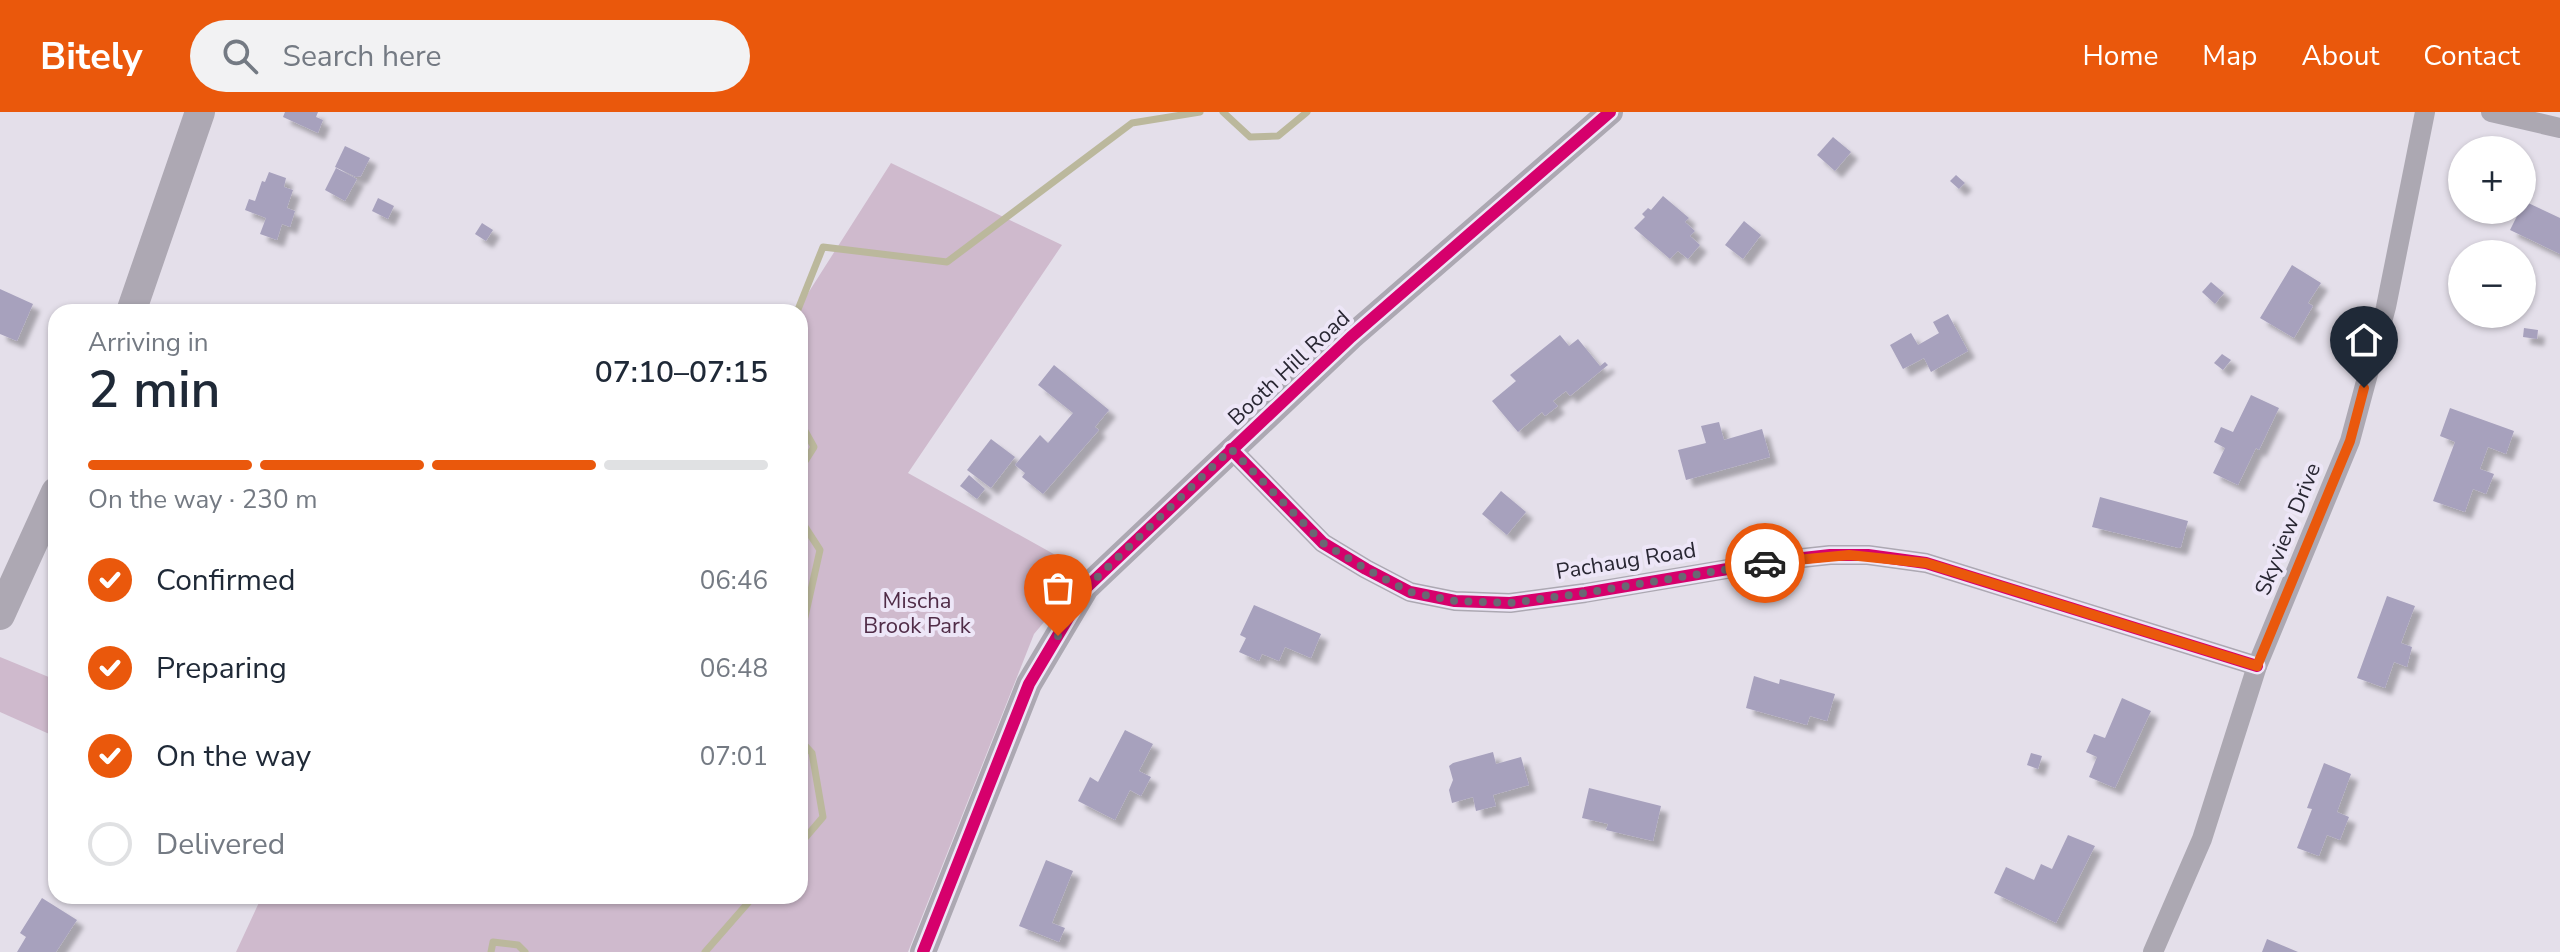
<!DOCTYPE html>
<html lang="en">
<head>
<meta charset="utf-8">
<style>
  :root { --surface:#fff; --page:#f2f2f3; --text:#1f2937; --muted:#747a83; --line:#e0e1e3; --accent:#ea580c }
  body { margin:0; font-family:"Nunito Sans",sans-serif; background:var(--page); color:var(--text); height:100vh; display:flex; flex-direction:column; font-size:30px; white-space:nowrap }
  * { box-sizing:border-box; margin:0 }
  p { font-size:26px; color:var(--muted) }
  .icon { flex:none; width:44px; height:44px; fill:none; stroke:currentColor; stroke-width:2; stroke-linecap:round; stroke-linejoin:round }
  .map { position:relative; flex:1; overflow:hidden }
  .sheet { position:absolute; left:48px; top:192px; width:760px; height:600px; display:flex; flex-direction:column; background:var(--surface); border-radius:24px; box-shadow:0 2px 6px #0004 }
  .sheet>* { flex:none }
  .buttons { position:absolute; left:2448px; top:24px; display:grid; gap:16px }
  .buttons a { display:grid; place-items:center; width:88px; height:88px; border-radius:50%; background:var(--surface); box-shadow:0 2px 6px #0004; font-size:40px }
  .pin { position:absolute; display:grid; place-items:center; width:68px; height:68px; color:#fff; margin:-82px -34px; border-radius:50% 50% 50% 0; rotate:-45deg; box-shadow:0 0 8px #0007 }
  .pin .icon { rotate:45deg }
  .courier { position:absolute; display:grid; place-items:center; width:80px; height:80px; margin:-40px; border:6px solid #ea580c; border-radius:50%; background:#fff; color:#222; box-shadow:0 2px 10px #0007 }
  .summary em { font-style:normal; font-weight:600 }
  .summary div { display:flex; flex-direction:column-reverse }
  .summary { display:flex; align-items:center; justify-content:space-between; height:136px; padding:0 40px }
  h1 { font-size:52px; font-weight:600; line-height:60px }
  .bar { display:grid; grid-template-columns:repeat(4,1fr); gap:12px 8px; align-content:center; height:96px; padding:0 40px }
  .bar i { height:10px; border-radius:6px; background:var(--line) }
  .bar .on { background:var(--accent) }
  .bar p { grid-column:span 4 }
  ol { padding:0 40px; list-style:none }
  li { display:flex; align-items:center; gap:24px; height:88px }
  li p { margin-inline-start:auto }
  li .icon { padding:8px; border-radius:50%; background:var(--accent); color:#fff; stroke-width:4 }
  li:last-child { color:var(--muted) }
  li i { width:44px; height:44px; border:4px solid var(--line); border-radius:50% }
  header { display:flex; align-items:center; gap:48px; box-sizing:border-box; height:112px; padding:0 40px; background:var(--accent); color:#fff }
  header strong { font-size:38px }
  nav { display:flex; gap:44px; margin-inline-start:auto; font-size:28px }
  .search { width:560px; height:72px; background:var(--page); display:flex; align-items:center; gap:20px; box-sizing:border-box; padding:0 28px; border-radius:44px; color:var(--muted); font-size:30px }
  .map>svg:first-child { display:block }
  .green { fill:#cfbacd }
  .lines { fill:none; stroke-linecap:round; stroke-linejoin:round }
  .stream { stroke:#bbb89c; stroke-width:7 }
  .building { fill:#a7a1bd; filter:url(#shadow) }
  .minor { stroke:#aca8b2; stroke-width:20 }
  .tertiary { stroke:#aca8b2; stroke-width:26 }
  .secondary { stroke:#ada8b3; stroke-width:30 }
  .cycleway-casing { stroke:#ede6f7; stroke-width:17 }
  .cycleway { stroke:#d6006c; stroke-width:12 }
  .done { stroke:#6a6773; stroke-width:8; stroke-dasharray:0 14.4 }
  .route { stroke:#ea580c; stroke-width:10 }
  .labels { text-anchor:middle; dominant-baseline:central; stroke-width:8; stroke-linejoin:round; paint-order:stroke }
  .street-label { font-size:22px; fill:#292733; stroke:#ede6f7 }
  .park-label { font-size:22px; fill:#502c47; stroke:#ede6f7 }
</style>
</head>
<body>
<header>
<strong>Bitely</strong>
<div class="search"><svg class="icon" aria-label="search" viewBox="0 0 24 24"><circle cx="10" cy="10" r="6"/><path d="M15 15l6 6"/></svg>Search here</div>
<nav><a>Home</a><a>Map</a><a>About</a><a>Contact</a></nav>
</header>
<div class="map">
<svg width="2560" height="840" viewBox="0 0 2560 840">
  <defs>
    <filter id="shadow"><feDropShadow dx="7" dy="7" stdDeviation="2" flood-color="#0004"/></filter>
  </defs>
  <rect width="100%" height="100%" fill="#e4dfea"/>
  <g class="green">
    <path d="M891 51 1062 133 908 361 1086 460 1034 522 908 840H236L262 784H800V200H796Z"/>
    <path d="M0 545 56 568V625L0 600Z"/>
  </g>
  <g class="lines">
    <g class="stream">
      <path d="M1223 0 1250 25 1278 24 1307 0"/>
      <path d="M797 200 823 135 947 150 1132 11 1200 0"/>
      <path d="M800 310 814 335 800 357"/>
      <path d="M800 407 820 438 800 527"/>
      <path d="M800 628 812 641 823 705 800 732"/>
      <path d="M491 840 493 830 518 833 525 840"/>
      <path d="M705 840 754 784"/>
    </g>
  </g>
  <g class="building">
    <path d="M285 0H318L316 5 323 8 318 21 283 5Z"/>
    <path d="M1833 25 1851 40 1835 59 1817 43Z"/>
    <path d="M345 34 370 46 361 64 356 65 335 55Z"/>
    <path d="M336 56 357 67 345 89 325 78Z"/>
    <path d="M269 60 286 66 284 75 293 78 287 96 295 99 290 115 282 112 277 128 260 122 266 106 245 98 249 87 255 89 262 69 265 70Z"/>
    <path d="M1956 63 1965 71 1959 77 1950 69Z"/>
    <path d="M1663 84 1689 106 1685 110 1695 119 1690 124 1700 133 1688 147 1678 139 1670 147 1634 116 1645 105 1642 102 1648 96 1651 98Z"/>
    <path d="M378 86 394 94 388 107 372 99Z"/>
    <path d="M2524 89 2560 106V142L2510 118 2520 98H2522Z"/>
    <path d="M1744 109 1761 123 1743 147 1725 133Z"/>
    <path d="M482 111 493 118 486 129 475 122Z"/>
    <path d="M2292 153 2321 171 2308 191 2313 194 2294 226 2260 206Z"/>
    <path d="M2211 170 2224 181 2215 192 2202 180Z"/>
    <path d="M0 177 33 192 17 229 0 222Z"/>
    <path d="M1948 202 1968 239 1931 260 1924 246 1903 257 1890 233 1911 221 1918 233 1939 221 1933 210Z"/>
    <path d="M2524 216 2538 218 2537 227 2523 225Z"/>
    <path d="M1560 223 1569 234 1578 227 1600 254 1605 250 1608 253 1570 284 1566 279 1553 289 1558 294 1545 304 1542 300 1518 320 1492 289 1516 269 1510 263Z"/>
    <path d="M2222 242 2231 248 2223 258 2214 251Z"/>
    <path d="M1054 253 1109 298 1095 315 1099 318 1043 382 1022 365 1025 361 1015 353 1040 323 1048 331 1073 301 1038 273Z"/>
    <path d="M2251 283 2279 296 2259 338 2256 336 2238 373 2213 361 2225 336 2214 330 2221 315 2233 320Z"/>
    <path d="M2450 296 2514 319 2506 342 2488 335 2480 357 2494 362 2486 382 2473 377 2465 400 2433 389 2455 330 2440 324Z"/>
    <path d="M1719 310 1724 328 1762 317 1770 345 1686 368 1678 338 1706 331 1701 314Z"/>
    <path d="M991 327 1015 345 991 376 967 358Z"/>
    <path d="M969 363 985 377 977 387 960 374Z"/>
    <path d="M1501 379 1526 400 1507 423 1482 402Z"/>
    <path d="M2100 385 2188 409 2181 435 2179 436 2092 415Z"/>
    <path d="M2387 484 2415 494 2401 531 2412 535 2407 555 2394 550 2385 576 2357 566Z"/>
    <path d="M1254 493 1321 522 1311 546 1285 535 1279 549 1262 542 1259 549 1239 540 1246 526 1240 523Z"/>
    <path d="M1754 564 1779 572 1780 567 1835 582 1827 609 1810 604 1807 613 1746 596Z"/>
    <path d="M2122 586 2151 599 2115 676 2089 665 2097 645 2086 640 2094 622 2105 626Z"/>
    <path d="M1125 618 1153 632 1139 659 1151 665 1141 684 1130 678 1115 708 1078 689 1090 665 1098 670Z"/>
    <path d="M1493 640 1496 652 1521 645 1529 673 1493 683 1496 694 1476 699 1473 685 1452 691 1449 678 1453 668 1449 654 1453 651Z"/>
    <path d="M2031 641 2042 644 2038 657 2027 653Z"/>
    <path d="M2324 651 2351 662 2337 700 2349 705 2340 728 2327 723 2319 744 2297 736 2312 697 2307 696Z"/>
    <path d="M1589 676 1661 694 1653 729 1606 718 1608 712 1582 706Z"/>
    <path d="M2068 723 2095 734 2056 811 1994 781 2006 755 2034 768 2041 752 2052 757Z"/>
    <path d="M1046 748 1073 759 1052 811 1065 816 1059 830 1019 814Z"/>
    <path d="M42 786 77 808 56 840H17L26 825 20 821Z"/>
    <path d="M2267 827 2298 840H2262Z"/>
  </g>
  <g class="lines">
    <g class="minor">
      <path d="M2491 0 2560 16"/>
      <path d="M1231 337 1323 431 1366 457 1410 480 1455 489 1510 491 1585 481 1775 449 1830 443H1868L1926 451 2257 554"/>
      <path d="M2153 840 2202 727 2257 554 2350 329 2386 195 2425 0"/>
    </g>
    <path class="tertiary" d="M923 840 1029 572 1086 476 1351 225 1610 0"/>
    <g class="secondary">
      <path d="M131 200 200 0"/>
      <path d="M0 503 56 380"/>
    </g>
    <defs>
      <g id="cycleway">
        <path d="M1231 337 1323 431 1366 457 1410 480 1455 489 1510 491 1585 481 1775 449 1830 443H1868L1926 451 2257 554"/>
        <path d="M923 840 1029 572 1086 476 1351 225 1610 0"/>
      </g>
    </defs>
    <use href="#cycleway" class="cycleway-casing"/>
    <use href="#cycleway" class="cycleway"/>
  </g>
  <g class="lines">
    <path class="done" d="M1058 524 1086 476 1231 337 1323 431 1366 457 1410 480 1455 489 1510 491 1585 481 1765 451"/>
    <path class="route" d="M1765 451 1849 443 1926 451 2257 554 2350 329 2364 276"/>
  </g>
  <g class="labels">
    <g class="street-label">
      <text transform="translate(1289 256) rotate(-43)">Booth Hill Road</text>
      <text transform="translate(2288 417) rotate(-68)">Skyview Drive</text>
      <text transform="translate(1626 449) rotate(-9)">Pachaug Road</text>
    </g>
    <g class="park-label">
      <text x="917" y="489">Mischa<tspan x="917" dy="25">Brook Park</tspan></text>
    </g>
  </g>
</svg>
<div class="buttons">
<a>+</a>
<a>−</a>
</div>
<div class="pin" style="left:1058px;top:524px;background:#ea580c"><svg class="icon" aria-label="bag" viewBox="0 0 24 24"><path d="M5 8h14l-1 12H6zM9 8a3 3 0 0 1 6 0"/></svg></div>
<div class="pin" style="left:2364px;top:276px;background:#1f2937"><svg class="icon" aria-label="home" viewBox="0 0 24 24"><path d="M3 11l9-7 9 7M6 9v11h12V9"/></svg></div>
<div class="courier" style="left:1765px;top:451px"><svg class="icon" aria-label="car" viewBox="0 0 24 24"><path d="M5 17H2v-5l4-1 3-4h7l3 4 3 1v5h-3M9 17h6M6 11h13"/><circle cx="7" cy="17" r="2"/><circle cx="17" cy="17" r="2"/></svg></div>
<section class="sheet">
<div class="summary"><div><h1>2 min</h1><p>Arriving in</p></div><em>07:10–07:15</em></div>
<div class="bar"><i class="on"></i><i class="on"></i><i class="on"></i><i></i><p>On the way · 230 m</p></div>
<ol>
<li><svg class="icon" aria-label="check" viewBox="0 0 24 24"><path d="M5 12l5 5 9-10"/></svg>Confirmed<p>06:46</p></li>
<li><svg class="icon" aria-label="check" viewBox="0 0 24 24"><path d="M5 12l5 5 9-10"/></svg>Preparing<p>06:48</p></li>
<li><svg class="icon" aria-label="check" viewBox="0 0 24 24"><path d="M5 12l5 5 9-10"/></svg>On the way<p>07:01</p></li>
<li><i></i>Delivered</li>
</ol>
</section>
</div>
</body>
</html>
